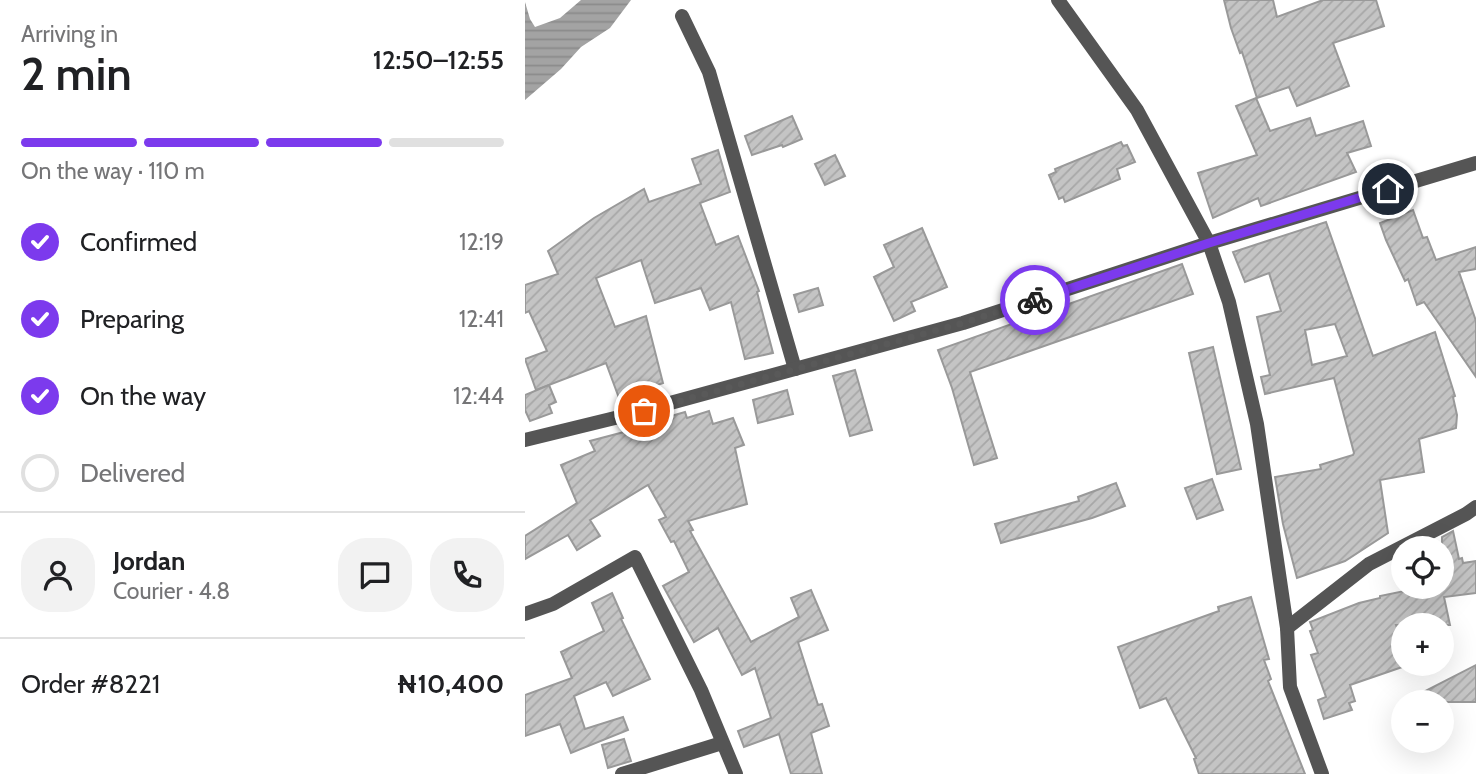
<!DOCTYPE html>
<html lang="en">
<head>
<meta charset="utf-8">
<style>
  :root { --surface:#fff; --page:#f2f2f2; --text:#202124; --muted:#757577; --line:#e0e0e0; --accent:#7c3aed }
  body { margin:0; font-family:Cabin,sans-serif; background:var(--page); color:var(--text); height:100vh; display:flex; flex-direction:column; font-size:26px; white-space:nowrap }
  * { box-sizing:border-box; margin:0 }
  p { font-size:23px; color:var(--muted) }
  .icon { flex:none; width:38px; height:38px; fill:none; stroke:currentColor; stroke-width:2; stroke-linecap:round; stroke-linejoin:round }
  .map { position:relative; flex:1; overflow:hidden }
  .drawer { display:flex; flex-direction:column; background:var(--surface); width:525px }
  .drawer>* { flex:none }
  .fabs { position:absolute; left:866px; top:536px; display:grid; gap:14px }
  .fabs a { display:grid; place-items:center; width:63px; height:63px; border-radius:50%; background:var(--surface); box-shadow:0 7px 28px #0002; font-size:35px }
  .pin { position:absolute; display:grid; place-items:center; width:60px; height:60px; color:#fff; margin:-30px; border:4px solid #fff; border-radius:50%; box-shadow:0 2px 7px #0007 }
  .courier { position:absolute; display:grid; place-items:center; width:70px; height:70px; margin:-35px; border:5px solid #7c3aed; border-radius:50%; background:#fff; color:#222; box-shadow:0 2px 9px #0007 }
  .overview em { font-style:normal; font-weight:600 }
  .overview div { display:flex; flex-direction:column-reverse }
  .overview { display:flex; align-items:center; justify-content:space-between; height:119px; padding:0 21px }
  h1 { font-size:46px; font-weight:600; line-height:52px }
  .bar { display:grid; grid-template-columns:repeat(4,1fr); gap:10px 7px; align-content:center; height:84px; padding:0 21px }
  .bar i { height:9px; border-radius:5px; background:var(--line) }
  .bar .selected { background:var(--accent) }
  .bar p { grid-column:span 4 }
  .line { display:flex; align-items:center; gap:18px; padding:0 21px; border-top:2px solid var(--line) }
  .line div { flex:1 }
  .round { display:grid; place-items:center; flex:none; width:74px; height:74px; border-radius:28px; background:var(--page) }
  ol { padding:0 21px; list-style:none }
  li { display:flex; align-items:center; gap:21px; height:77px }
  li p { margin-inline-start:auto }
  li .icon { padding:7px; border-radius:50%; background:var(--accent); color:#fff; stroke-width:4 }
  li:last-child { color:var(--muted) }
  li i { width:38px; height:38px; border:4px solid var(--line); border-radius:50% }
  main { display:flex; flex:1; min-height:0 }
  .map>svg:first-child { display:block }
  .water { fill:url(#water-rules) }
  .building { fill:url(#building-hatch); stroke:#999; stroke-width:2; fill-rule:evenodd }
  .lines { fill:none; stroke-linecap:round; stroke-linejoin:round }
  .street { stroke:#555; stroke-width:14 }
  .done { stroke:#595959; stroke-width:7; stroke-dasharray:0 12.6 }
  .route { stroke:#7c3aed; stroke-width:9 }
</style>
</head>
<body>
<main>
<section class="drawer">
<div class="overview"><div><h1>2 min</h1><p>Arriving in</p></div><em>12:50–12:55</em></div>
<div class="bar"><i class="selected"></i><i class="selected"></i><i class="selected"></i><i></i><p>On the way · 110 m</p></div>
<ol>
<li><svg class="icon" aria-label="check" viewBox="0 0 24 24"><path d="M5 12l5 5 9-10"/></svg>Confirmed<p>12:19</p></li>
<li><svg class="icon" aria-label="check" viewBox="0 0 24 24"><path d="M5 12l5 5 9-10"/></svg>Preparing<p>12:41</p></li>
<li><svg class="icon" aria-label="check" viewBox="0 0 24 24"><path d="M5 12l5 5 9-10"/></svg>On the way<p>12:44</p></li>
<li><i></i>Delivered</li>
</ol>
<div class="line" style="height:126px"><a class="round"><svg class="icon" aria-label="person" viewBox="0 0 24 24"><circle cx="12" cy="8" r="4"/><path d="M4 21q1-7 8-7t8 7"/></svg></a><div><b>Jordan</b><p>Courier · 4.8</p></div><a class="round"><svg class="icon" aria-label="chat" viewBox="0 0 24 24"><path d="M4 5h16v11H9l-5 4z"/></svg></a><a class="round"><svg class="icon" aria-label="phone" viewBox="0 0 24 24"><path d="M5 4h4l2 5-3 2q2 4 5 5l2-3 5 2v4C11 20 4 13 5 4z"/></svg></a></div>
<div class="line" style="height:91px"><div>Order #8221</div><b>₦10,400</b></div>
</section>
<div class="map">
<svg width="951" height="774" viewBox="0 0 951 774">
  <defs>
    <pattern id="water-rules" width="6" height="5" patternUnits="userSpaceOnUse" patternTransform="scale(1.75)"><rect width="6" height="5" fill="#a3a3a3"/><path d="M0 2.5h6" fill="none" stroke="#8b8b8b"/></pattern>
    <pattern id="building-hatch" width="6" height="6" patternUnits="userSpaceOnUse" patternTransform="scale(1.75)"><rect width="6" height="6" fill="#c4c4c4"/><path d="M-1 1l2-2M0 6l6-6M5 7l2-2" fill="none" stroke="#a7a7a7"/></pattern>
  </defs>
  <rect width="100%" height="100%" fill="#fff"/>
  <path class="water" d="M56 0H106L85 28 56 47 36 69 0 100V2L5 19 10 27 35 18Z"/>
  <g class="building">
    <path d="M699 0H748L752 17 798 0H851L859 26 808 43 824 86 772 106 764 87 732 98 717 52 715 53 706 28Z"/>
    <path d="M731 98 745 131 785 118 791 136 838 121 846 146 822 153 831 172 736 206 733 198 688 218 673 173 732 155 711 106Z"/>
    <path d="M267 116 277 139 258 147 257 145 227 155 220 136Z"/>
    <path d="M596 142 598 146 602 145 610 162 592 169 595 179 540 202 538 197 534 199 524 175 531 172 530 169Z"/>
    <path d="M193 150 205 192 175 203 191 245 213 236 234 291 232 292 248 353 220 359 206 302 185 310 176 288 130 303 116 260 71 278 90 327 121 316 138 383 94 398 81 363 11 390 0 359 22 351 4 311 0 313V285L33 274 23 251 69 218 119 189 124 202 176 184 167 159Z"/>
    <path d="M310 155 320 176 300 185 290 164Z"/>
    <path d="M888 210 898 238 902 237 911 260 951 247V269L934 272 951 321V377L899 302 892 305 883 279 880 281 861 240 855 223Z"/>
    <path d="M801 222 848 356 910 332 930 396 928 397 932 415 931 428 894 439 899 472 855 480 863 533 820 561 772 578 758 524 750 477 796 469 795 465 828 455 829 453 809 378 740 394 736 377 745 375 732 317 756 311 744 273 720 282 708 252ZM810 324 822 356 787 365 780 330Z"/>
    <path d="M397 228 422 287 386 302 390 311 369 321 349 277 369 267 359 245Z"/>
    <path d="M657 264 668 294 445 372 472 458 449 465 427 388 413 350Z"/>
    <path d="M293 288 298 305 274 312 269 295Z"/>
    <path d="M688 347 716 469 692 474 664 353Z"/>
    <path d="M330 370 347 430 325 436 308 376Z"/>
    <path d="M24 385 31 402 24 405 27 413 5 421 0 410V395Z"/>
    <path d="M262 390 268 414 233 423 228 400Z"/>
    <path d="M184 411 188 424 208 418 219 445 210 448 222 504 163 521 168 530 165 531 226 642 274 617 266 598 286 590 303 630 273 642 293 705 297 704 304 726 286 733 297 774H266L254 734 219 747 213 731 246 718 230 668 217 675 193 628 169 642 138 586 164 572 149 541 146 542 134 520 141 517 123 485 65 520 75 536 52 550 43 535 0 559V536L52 503 36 465 70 451 65 441 137 422 136 419 160 412 162 418Z"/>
    <path d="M687 479 698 510 672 519 660 488Z"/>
    <path d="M591 483 600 506 567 518 476 543 470 524 554 501 553 497Z"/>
    <path d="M928 531 934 559 937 558 938 563 951 561V593L919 597 925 625H871L878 645V663L886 664 825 685 830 701 824 703 827 710 799 719 793 700 801 697 786 655 793 653 785 631 788 630 785 622 834 603 855 598V596L904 586H917V537Z"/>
    <path d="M87 593 98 618 96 619 125 679 88 696 81 682 49 696 60 729 98 717 103 730 46 753 35 724 0 736V695L47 678 36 652 79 631 67 603Z"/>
    <path d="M726 597 744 659 739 660 746 679 743 681 780 774H674L669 759 671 758 641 698 615 708 593 647 694 611 693 607Z"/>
    <path d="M951 665V702H879Z"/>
    <path d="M99 739 106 761 83 768 77 745Z"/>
  </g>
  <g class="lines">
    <g class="street">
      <path d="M533 0 612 110 684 243 704 302 732 424 762 628 765 687 797 774"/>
      <path d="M157 16 184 72 270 369"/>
      <path d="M0 440 94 417 438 323 684 243 951 163"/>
      <path d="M0 614 28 604 110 557 176 690 211 774"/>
      <path d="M762 628 844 564 941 514 951 507"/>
      <path d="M97 774 197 743"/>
    </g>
  </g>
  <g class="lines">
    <path class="done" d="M119 411 438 323 510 300"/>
    <path class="route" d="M510 300 684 243 863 189"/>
  </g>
</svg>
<div class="fabs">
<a><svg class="icon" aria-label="locate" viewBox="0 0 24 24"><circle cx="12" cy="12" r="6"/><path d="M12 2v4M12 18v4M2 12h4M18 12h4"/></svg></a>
<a>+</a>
<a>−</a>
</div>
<div class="pin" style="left:119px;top:411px;background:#ea580c"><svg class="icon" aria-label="bag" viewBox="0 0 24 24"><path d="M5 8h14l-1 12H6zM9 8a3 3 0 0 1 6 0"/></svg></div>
<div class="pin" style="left:863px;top:189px;background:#1f2937"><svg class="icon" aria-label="home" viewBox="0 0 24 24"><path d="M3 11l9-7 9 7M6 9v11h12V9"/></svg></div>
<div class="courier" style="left:510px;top:300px"><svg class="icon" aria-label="bike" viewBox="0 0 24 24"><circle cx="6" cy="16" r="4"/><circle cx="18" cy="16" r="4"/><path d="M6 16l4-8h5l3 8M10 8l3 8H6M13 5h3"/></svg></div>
</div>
</main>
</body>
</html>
